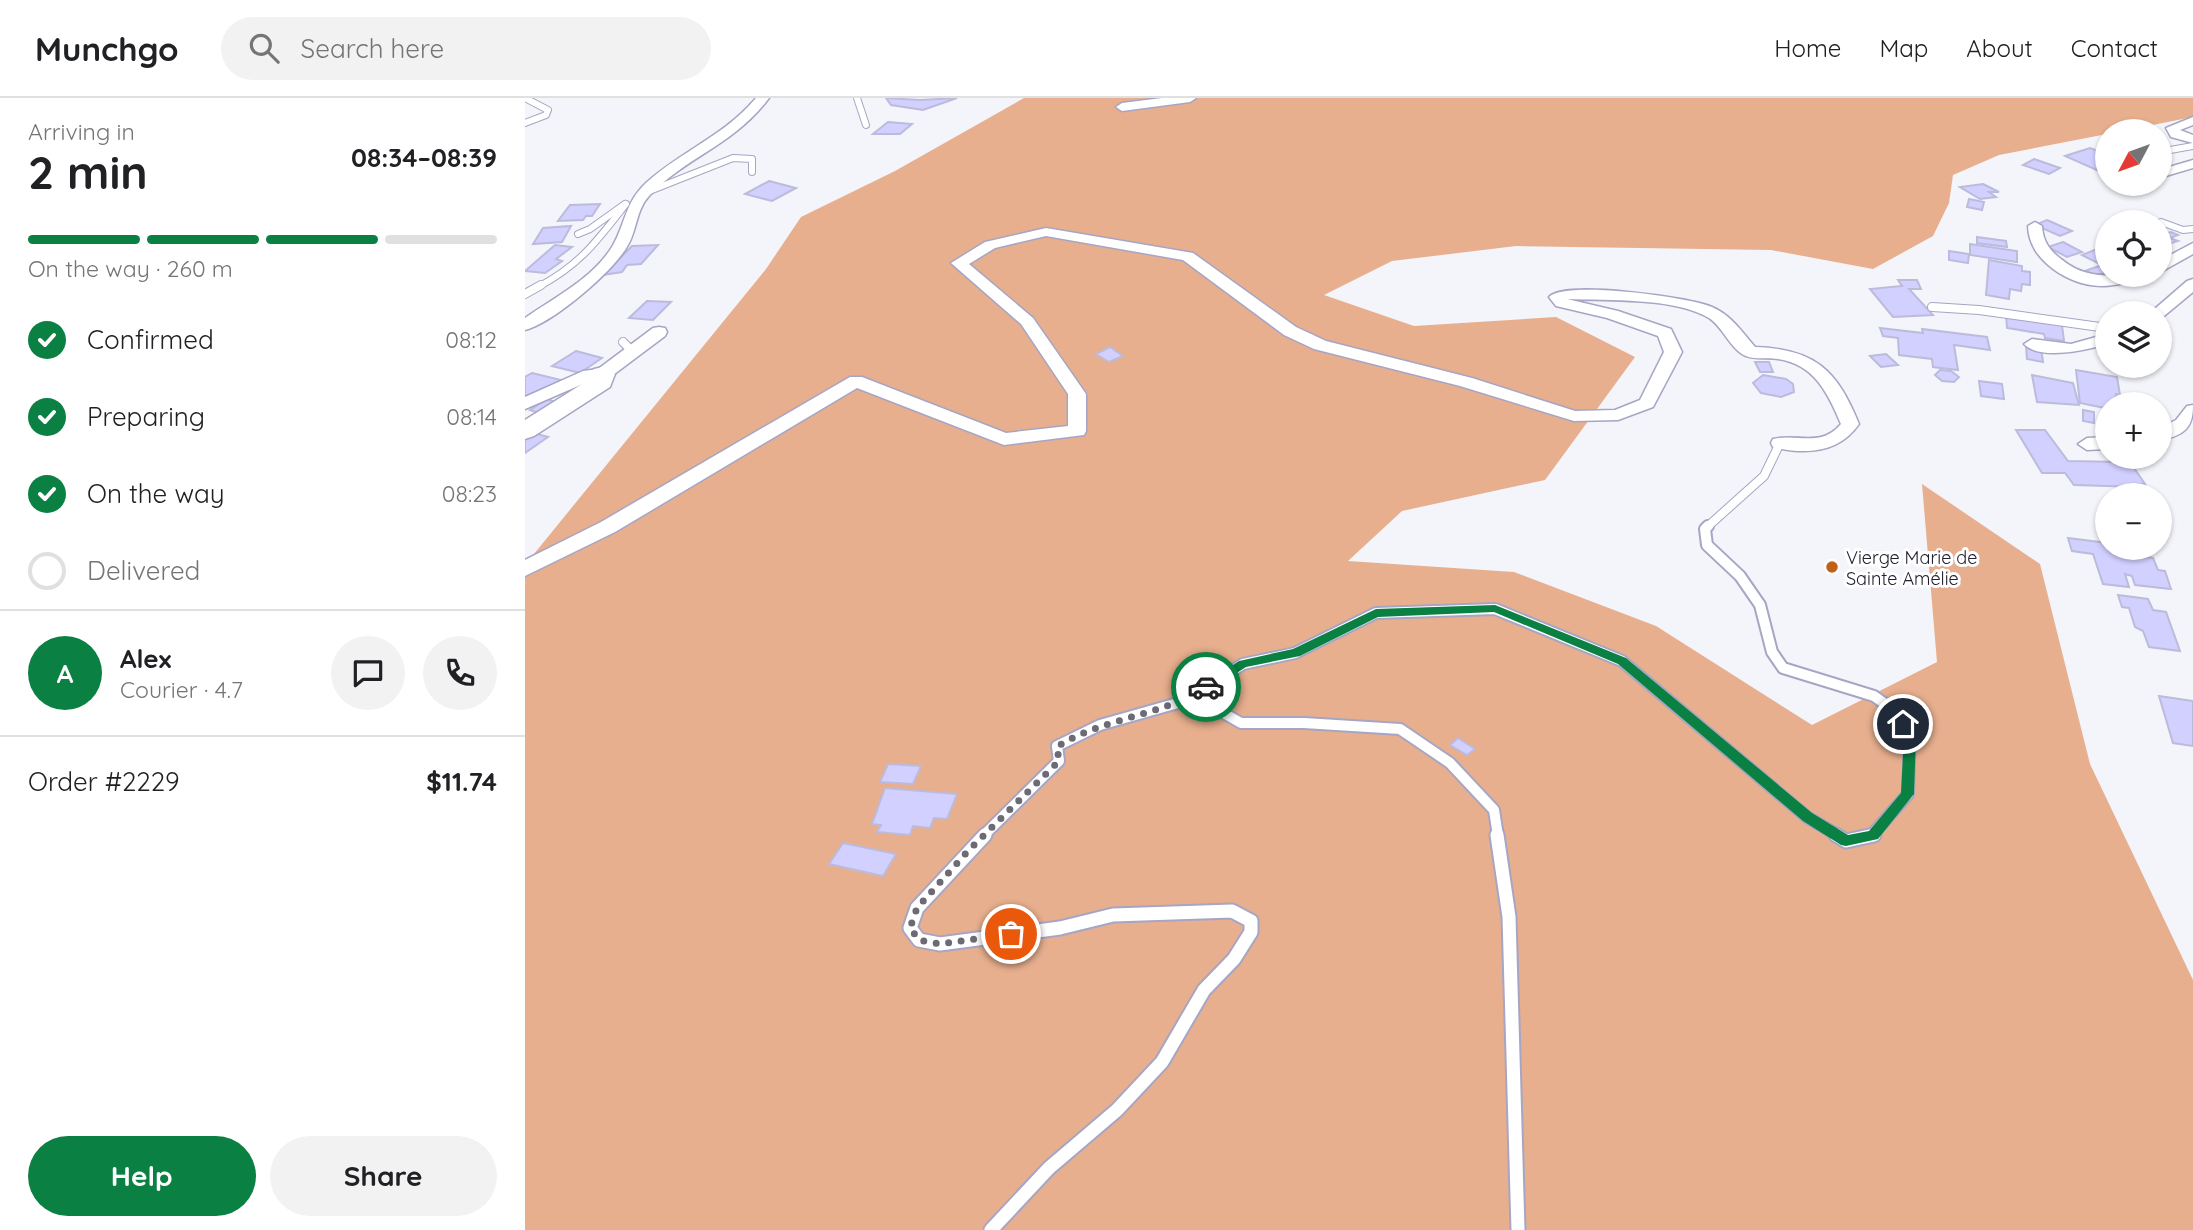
<!DOCTYPE html>
<html lang="en">
<head>
<meta charset="utf-8">
<style>
  :root { --surface:#fff; --page:#f2f2f2; --text:#202124; --muted:#757577; --line:#e0e0e0; --accent:#0b8043 }
  body { margin:0; font-family:Quicksand,sans-serif; background:var(--page); color:var(--text); height:100vh; display:flex; flex-direction:column; font-size:26px; white-space:nowrap }
  * { box-sizing:border-box; margin:0 }
  p { font-size:23px; color:var(--muted) }
  .icon { flex:none; width:38px; height:38px; fill:none; stroke:currentColor; stroke-width:2; stroke-linecap:round; stroke-linejoin:round }
  .map { position:relative; flex:1; overflow:hidden }
  .sheet { display:flex; flex-direction:column; background:var(--surface); width:525px }
  .sheet>* { flex:none }
  .needle { width:46px; rotate:229deg }
  .fabs { position:absolute; left:1570px; top:21px; display:grid; gap:14px }
  .fabs a { display:grid; place-items:center; width:77px; height:77px; border-radius:50%; background:var(--surface); box-shadow:0 2px 5px #0004; font-size:35px }
  .pin { position:absolute; display:grid; place-items:center; width:60px; height:60px; color:#fff; margin:-30px; border:4px solid #fff; border-radius:50%; box-shadow:0 2px 7px #0007 }
  .courier { position:absolute; display:grid; place-items:center; width:70px; height:70px; margin:-35px; border:5px solid #0b8043; border-radius:50%; background:#fff; color:#222; box-shadow:0 2px 9px #0007 }
  .head em { font-style:normal; font-weight:800 }
  .head div { display:flex; flex-direction:column-reverse }
  .head { display:flex; align-items:center; justify-content:space-between; height:119px; padding:0 28px }
  h1 { font-size:46px; font-weight:800; line-height:52px }
  .bar { display:grid; grid-template-columns:repeat(4,1fr); gap:10px 7px; align-content:center; height:84px; padding:0 28px }
  .bar i { height:9px; border-radius:5px; background:var(--line) }
  .bar .on { background:var(--accent) }
  .bar p { grid-column:span 4 }
  .line { display:flex; align-items:center; gap:18px; padding:0 28px; border-top:2px solid var(--line) }
  .line div { flex:1 }
  .round { display:grid; place-items:center; flex:none; width:74px; height:74px; border-radius:37px; background:var(--page) }
  ol { padding:0 28px; list-style:none }
  li { display:flex; align-items:center; gap:21px; height:77px }
  li p { margin-inline-start:auto }
  li .icon { padding:7px; border-radius:50%; background:var(--accent); color:#fff; stroke-width:4 }
  li:last-child { color:var(--muted) }
  li i { width:38px; height:38px; border:4px solid var(--line); border-radius:50% }
  .cta { display:flex; gap:14px; margin-top:auto; padding:14px 28px }
  .cta a { flex:1; height:80px; border-radius:42px; background:var(--accent); color:#fff; font-size:28px; font-weight:800; line-height:80px; text-align:center }
  .cta a+a { background:var(--page); color:var(--text) }
  header { display:flex; align-items:center; gap:42px; box-sizing:border-box; height:98px; padding:0 35px; background:var(--surface); border-bottom:2px solid var(--line) }
  header strong { font-size:33px }
  nav { display:flex; gap:38px; margin-inline-start:auto; font-size:24px }
  .search { width:490px; height:63px; background:var(--page); display:flex; align-items:center; gap:18px; box-sizing:border-box; padding:0 24px; border-radius:38px; color:var(--muted); font-size:26px }
  main { display:flex; flex:1; min-height:0 }
  .map>svg:first-child { display:block }
  .forest { fill:#e7af8e }
  .building { fill:#d2d0ff; stroke:#bcbbdc; stroke-width:2 }
  .lines { fill:none; stroke-linecap:round; stroke-linejoin:round }
  .lane-far3-casing { stroke:#a6a5c4; stroke-width:8 }
  .lane-far2-casing { stroke:#a6a5c4; stroke-width:10 }
  .lane-far1-casing { stroke:#a6a5c4; stroke-width:14 }
  .lane-casing { stroke:#a6a5c4; stroke-width:17 }
  .street-casing { stroke:#a6a5c4; stroke-width:3 }
  .secondary-casing { stroke:#a6a5c4; stroke-width:3 }
  .lane-far3 { stroke:#fff; stroke-width:6 }
  .lane-far2 { stroke:#fff; stroke-width:8 }
  .lane-far1 { stroke:#fff; stroke-width:10 }
  .lane { stroke:#fff; stroke-width:13 }
  .street { fill:#fff; fill-rule:evenodd }
  .secondary { fill:#fff; fill-rule:evenodd }
  .route { fill:#0b8043 }
  .done { stroke:#6b6a75; stroke-width:7; stroke-dasharray:0 12.6 }
  .poi-dot { fill:#bf6116; stroke:#fff; stroke-width:2.5 }
  .labels { text-anchor:middle; dominant-baseline:central; stroke-width:6; stroke-linejoin:round; paint-order:stroke }
  .poi-label { font-size:18px; fill:#21202d; stroke:#fff; text-anchor:start }
</style>
</head>
<body>
<header>
<strong>Munchgo</strong>
<div class="search"><svg class="icon" aria-label="search" viewBox="0 0 24 24"><circle cx="10" cy="10" r="6"/><path d="M15 15l6 6"/></svg>Search here</div>
<nav><a>Home</a><a>Map</a><a>About</a><a>Contact</a></nav>
</header>
<main>
<section class="sheet">
<div class="head"><div><h1>2 min</h1><p>Arriving in</p></div><em>08:34–08:39</em></div>
<div class="bar"><i class="on"></i><i class="on"></i><i class="on"></i><i></i><p>On the way · 260 m</p></div>
<ol>
<li><svg class="icon" aria-label="check" viewBox="0 0 24 24"><path d="M5 12l5 5 9-10"/></svg>Confirmed<p>08:12</p></li>
<li><svg class="icon" aria-label="check" viewBox="0 0 24 24"><path d="M5 12l5 5 9-10"/></svg>Preparing<p>08:14</p></li>
<li><svg class="icon" aria-label="check" viewBox="0 0 24 24"><path d="M5 12l5 5 9-10"/></svg>On the way<p>08:23</p></li>
<li><i></i>Delivered</li>
</ol>
<div class="line" style="height:126px"><b class="round" style="background:var(--accent);color:#fff">A</b><div><b>Alex</b><p>Courier · 4.7</p></div><a class="round"><svg class="icon" aria-label="chat" viewBox="0 0 24 24"><path d="M4 5h16v11H9l-5 4z"/></svg></a><a class="round"><svg class="icon" aria-label="phone" viewBox="0 0 24 24"><path d="M5 4h4l2 5-3 2q2 4 5 5l2-3 5 2v4C11 20 4 13 5 4z"/></svg></a></div>
<div class="line" style="height:91px"><div>Order #2229</div><b>$11.74</b></div>
<div class="cta"><a>Help</a><a>Share</a></div>
</section>
<div class="map">
<svg width="1668" height="1132" viewBox="0 0 1668 1132">
  <rect width="100%" height="100%" fill="#f4f4fb"/>
  <path class="forest" d="M499 0H1668V19L1597 33H1582V36L1474 57 1428 77 1424 105 1408 138 1348 171 1246 152 991 148 867 163 799 197 889 228 1031 219 1110 259 1020 382 877 413 823 463 989 474 1131 528 1287 627 1412 564 1397 386 1515 466 1565 666 1668 882V1132H0V467L241 171 276 119 370 73Z"/>
  <g class="building">
    <path d="M361 0 395 2 432 0 398 12 366 7Z"/>
    <path d="M363 24 387 26 375 36H348Z"/>
    <path d="M1565 50 1582 57V72L1576 74 1540 58Z"/>
    <path d="M1509 61 1535 70 1524 76 1498 67Z"/>
    <path d="M244 83 271 90 247 103 220 96Z"/>
    <path d="M1458 86 1474 94H1464L1471 99 1455 101 1435 89Z"/>
    <path d="M1444 101 1459 104 1457 112 1442 109Z"/>
    <path d="M75 106 67 118H61L58 122 33 123 45 107Z"/>
    <path d="M1522 122 1547 133 1535 138 1510 127Z"/>
    <path d="M46 128 37 144 8 146 18 130Z"/>
    <path d="M1646 134 1653 137 1645 140 1653 143 1634 149V137Z"/>
    <path d="M1452 139 1481 143 1482 149 1452 145Z"/>
    <path d="M1538 144 1557 154 1542 159 1523 149Z"/>
    <path d="M1445 146 1492 153V164L1445 157Z"/>
    <path d="M30 147 47 149 31 161 37 163 20 175 0 173Z"/>
    <path d="M133 147 116 166 102 167 97 174 78 177 107 148Z"/>
    <path d="M1582 147V174L1570 178 1560 173 1577 167 1557 157Z"/>
    <path d="M1424 153 1444 156 1443 165 1424 162Z"/>
    <path d="M1464 162 1497 168V173L1505 174V187L1497 186 1496 193 1485 191 1484 201 1461 197Z"/>
    <path d="M1373 182H1392L1396 191H1384L1408 217 1368 219 1345 191 1377 188Z"/>
    <path d="M122 203 146 204 128 222 104 220Z"/>
    <path d="M1481 217 1537 227 1539 243 1520 240 1519 236 1482 230Z"/>
    <path d="M1355 230 1398 235 1397 231 1462 239 1465 252 1429 247 1433 272 1408 269 1407 261 1374 257 1373 240 1358 238Z"/>
    <path d="M1501 248 1516 250 1518 264 1502 261Z"/>
    <path d="M585 249 598 258 584 264 571 256Z"/>
    <path d="M51 253 77 260 55 275 27 268Z"/>
    <path d="M1361 256 1373 267 1356 269 1345 258Z"/>
    <path d="M1230 264H1244L1248 274H1235Z"/>
    <path d="M1415 272 1426 273 1434 279 1429 284 1417 283 1410 277Z"/>
    <path d="M1551 272 1592 279 1595 297 1591 296 1593 306H1582L1580 310 1555 305Z"/>
    <path d="M7 275 36 282 0 301V279Z"/>
    <path d="M1238 277 1261 281 1268 286 1269 294 1256 299 1236 295 1228 285Z"/>
    <path d="M1507 277 1548 285 1554 307 1512 304Z"/>
    <path d="M1454 283 1477 286 1479 301 1456 298Z"/>
    <path d="M22 301 33 305 16 316 5 312Z"/>
    <path d="M1558 312 1569 314V325L1558 323Z"/>
    <path d="M1491 332H1520L1543 363 1596 364 1598 367H1607L1620 386H1613L1614 389 1549 387 1540 375H1517Z"/>
    <path d="M12 336 23 339 0 355V337Z"/>
    <path d="M1543 440 1582 445V450H1591L1592 455 1628 460 1633 472 1640 473 1646 491 1610 487 1607 478 1600 476 1604 489 1578 486 1568 456 1547 453Z"/>
    <path d="M1593 497 1623 501 1628 512 1641 514 1655 553 1624 549 1618 533 1610 529 1604 510 1597 509Z"/>
    <path d="M1634 598 1668 603V648L1648 645Z"/>
    <path d="M933 640 950 651 942 657 925 647Z"/>
    <path d="M363 666 396 668 388 686 355 684Z"/>
    <path d="M360 690 432 696 422 721 409 720 405 730 388 728 385 737 352 734 356 727 347 726Z"/>
    <path d="M318 745 371 756 358 778 304 766Z"/>
  </g>
  <g class="lines">
    <defs>
      <g id="lane-far3">
        <path d="M0 0 23 12 21 17 0 25"/>
        <path d="M332 0 341 27"/>
        <path d="M1634 54 1668 48"/>
        <path d="M122 94 208 60 227 61V74"/>
        <path d="M1636 124 1658 132 1668 131"/>
        <path d="M53 136 65 131 100 106"/>
        <path d="M13 189C55 167 72 143 101 106"/>
      </g>
      <g id="lane-far2">
        <path d="M0 196 16 187"/>
        <path d="M1407 209 1454 212 1582 230"/>
        <path d="M98 244 109 255"/>
        <path d="M1181 430 1239 378 1255 345"/>
      </g>
      <g id="lane-far1">
        <path d="M1183 428 1180 431 1182 447 1215 478 1235 507 1247 554 1258 570 1349 598 1370 613 1385 638 1383 696 1346 738"/>
        <path d="M458 738 534 663 532 648 575 627 660 603"/>
        <path d="M973 738 969 712 925 665 875 631 779 625H716L695 613 660 603 718 566 770 555 851 515 970 511 1097 563 1282 719 1314 738"/>
      </g>
      <g id="lane">
        <path d="M460 737 392 810 385 830 394 842 415 846 535 830 588 817 707 813 726 823V834L709 861 679 892 637 964 592 1012 524 1070 466 1132"/>
        <path d="M972 737 984 819 993 1132"/>
        <path d="M1311 737 1321 743 1349 737"/>
      </g>
      <g id="street">
        <path d="M231 0H244C208 48 162 58 124 98 111 112 112 132 103 147 89 173 28 225 0 232V220C30 199 67 181 87 149 101 126 99 105 122 84 158 52 199 38 231 0Z"/>
        <path d="M637 0H671L665 4 597 13 591 9 597 5Z"/>
        <path d="M1668 19V27L1655 32 1668 37V45L1646 39 1641 30Z"/>
        <path d="M1668 62V70L1634 80V72Z"/>
        <path d="M1603 86H1624L1604 94 1597 90Z"/>
        <path d="M1510 124 1517 128C1518 143 1524 152 1536 161 1563 184 1590 176 1622 177L1620 180C1605 184 1591 188 1576 188 1544 187 1504 163 1503 128Z"/>
        <path d="M521 130 668 155 771 229 801 243 947 280 1050 313 1090 312 1115 302 1139 254 1133 238 1082 220 1031 208 1024 199C1039 182 1164 199 1187 209 1206 217 1217 234 1230 249 1290 251 1312 272 1334 326 1314 355 1281 357 1248 349L1246 345 1248 341C1273 335 1296 350 1316 326 1303 295 1289 266 1253 261 1243 259 1230 262 1221 258 1206 252 1198 229 1184 220 1148 199 1083 203 1042 201L1093 213 1146 231 1157 254 1128 309 1093 322 1049 323 935 288 789 251 759 237 658 162 521 138 470 150 444 166 508 220 561 296V333L559 337 479 347 332 290 90 434 0 478V462L76 424 325 279H337L481 335 543 328V296L496 226 426 165 460 144Z"/>
        <path d="M1668 145V156L1634 175V163Z"/>
        <path d="M1668 181V194L1639 218 1634 220V215H1625L1662 183Z"/>
        <path d="M134 229 140 230 142 234 140 238 84 280 67 282 0 311V299L58 273 73 271 128 230Z"/>
        <path d="M1582 236V246C1561 252 1515 263 1499 246L1507 241 1546 246Z"/>
        <path d="M1668 307C1668 331 1659 337 1634 343V330L1651 322 1662 308Z"/>
        <path d="M1582 339V351L1562 352 1553 346 1562 340Z"/>
      </g>
      <path id="secondary" d="M78 269 87 271 90 276 85 289 9 338 0 341V322L65 281 69 271Z"/>
    </defs>
    <use href="#lane-far3" class="lane-far3-casing"/>
    <use href="#lane-far2" class="lane-far2-casing"/>
    <use href="#lane-far1" class="lane-far1-casing"/>
    <use href="#lane" class="lane-casing"/>
    <use href="#street" class="street-casing"/>
    <use href="#secondary" class="secondary-casing"/>
    <use href="#lane-far3" class="lane-far3"/>
    <use href="#lane-far2" class="lane-far2"/>
    <use href="#lane-far1" class="lane-far1"/>
    <use href="#lane" class="lane"/>
    <use href="#street" class="street"/>
    <use href="#secondary" class="secondary"/>
  </g>
  <path class="route" d="M970 507 1101 560 1287 715 1323 737 1344 733 1376 695 1379 638 1372 626 1378 621 1382 622 1391 638 1389 696 1353 741 1321 748 1316 747 1278 723 1093 566 969 514 853 519 775 558 721 569 685 592H677L675 589 714 563 768 551 851 511Z"/>
  <g class="lines">
    <path class="done" d="M486 836 415 846 394 842 385 830 392 810 443 753 534 663 532 649C578 619 636 619 681 589"/>
  </g>
  <circle class="poi-dot" cx="1307" cy="469" r="7"/>
  <g class="labels">
    <g class="poi-label">
      <text x="1321" y="459">Vierge Marie de<tspan x="1321" dy="21">Sainte Amélie</tspan></text>
    </g>
  </g>
</svg>
<div class="fabs">
<a><svg class="needle" viewBox="-14 -14 28 28"><path d="M0-13l5 13h-10z" fill="#e53935"/><path d="M0 13l5-13h-10z" fill="#757577"/></svg></a>
<a><svg class="icon" aria-label="locate" viewBox="0 0 24 24"><circle cx="12" cy="12" r="6"/><path d="M12 2v4M12 18v4M2 12h4M18 12h4"/></svg></a>
<a><svg class="icon" aria-label="layers" viewBox="0 0 24 24"><path d="M12 4l9 5-9 5-9-5zM3 14l9 5 9-5"/></svg></a>
<a>+</a>
<a>−</a>
</div>
<div class="pin" style="left:486px;top:836px;background:#ea580c"><svg class="icon" aria-label="bag" viewBox="0 0 24 24"><path d="M5 8h14l-1 12H6zM9 8a3 3 0 0 1 6 0"/></svg></div>
<div class="pin" style="left:1378px;top:626px;background:#1f2937"><svg class="icon" aria-label="home" viewBox="0 0 24 24"><path d="M3 11l9-7 9 7M6 9v11h12V9"/></svg></div>
<div class="courier" style="left:681px;top:589px"><svg class="icon" aria-label="car" viewBox="0 0 24 24"><path d="M5 17H2v-5l4-1 3-4h7l3 4 3 1v5h-3M9 17h6M6 11h13"/><circle cx="7" cy="17" r="2"/><circle cx="17" cy="17" r="2"/></svg></div>
</div>
</main>
</body>
</html>
